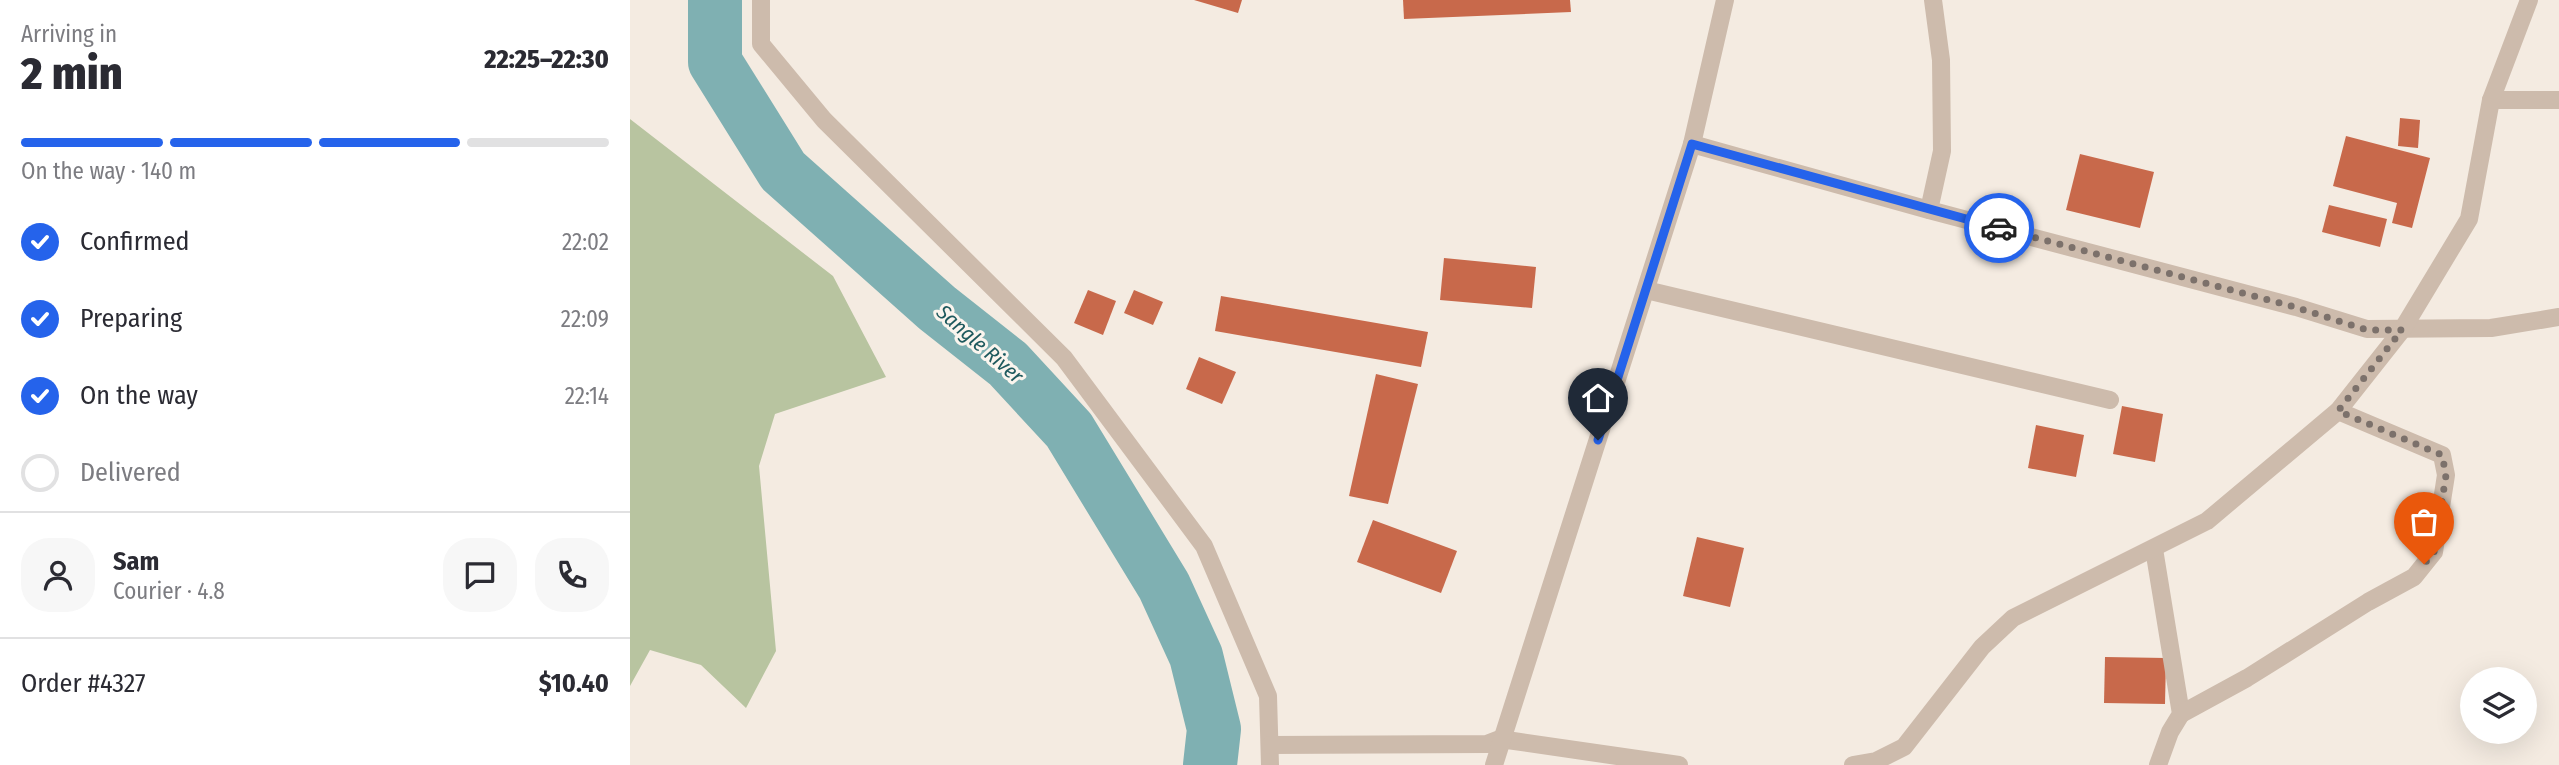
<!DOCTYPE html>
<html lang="en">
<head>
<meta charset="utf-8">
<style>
  :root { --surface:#fff; --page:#f7f7f7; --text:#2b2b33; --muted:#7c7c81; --line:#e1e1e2; --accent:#2563eb }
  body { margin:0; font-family:"Fira Sans Condensed",sans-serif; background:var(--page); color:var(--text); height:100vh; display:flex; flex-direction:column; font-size:26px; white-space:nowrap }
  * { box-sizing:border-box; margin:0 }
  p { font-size:23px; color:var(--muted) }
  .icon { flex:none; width:38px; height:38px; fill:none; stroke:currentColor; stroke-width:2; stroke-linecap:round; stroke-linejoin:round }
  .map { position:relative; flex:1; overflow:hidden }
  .details { display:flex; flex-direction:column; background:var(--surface); width:630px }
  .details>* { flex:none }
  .tools { position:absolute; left:1830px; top:667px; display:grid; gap:14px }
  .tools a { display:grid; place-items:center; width:77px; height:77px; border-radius:50%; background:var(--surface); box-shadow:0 7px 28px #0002; font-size:35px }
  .pin { position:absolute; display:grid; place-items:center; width:60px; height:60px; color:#fff; margin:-72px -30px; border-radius:50% 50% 50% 0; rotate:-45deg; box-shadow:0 0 7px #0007 }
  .pin .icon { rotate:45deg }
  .courier { position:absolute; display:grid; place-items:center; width:70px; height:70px; margin:-35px; border:5px solid #2563eb; border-radius:50%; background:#fff; color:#222; box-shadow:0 2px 9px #0007 }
  .overview em { font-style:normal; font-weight:800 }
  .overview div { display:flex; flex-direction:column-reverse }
  .overview { display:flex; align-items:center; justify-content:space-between; height:119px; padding:0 21px }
  h1 { font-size:46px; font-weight:800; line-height:52px }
  .bar { display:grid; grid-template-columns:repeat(4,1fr); gap:10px 7px; align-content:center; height:84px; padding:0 21px }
  .bar i { height:9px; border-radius:5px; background:var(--line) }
  .bar .active { background:var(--accent) }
  .bar p { grid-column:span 4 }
  .line { display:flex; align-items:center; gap:18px; padding:0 21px; border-top:2px solid var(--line) }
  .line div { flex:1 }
  .round { display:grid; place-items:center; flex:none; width:74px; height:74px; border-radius:28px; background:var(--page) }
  ol { padding:0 21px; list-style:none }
  li { display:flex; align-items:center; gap:21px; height:77px }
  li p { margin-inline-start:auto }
  li .icon { padding:7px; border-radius:50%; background:var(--accent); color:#fff; stroke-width:4 }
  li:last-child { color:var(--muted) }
  li i { width:38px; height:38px; border:4px solid var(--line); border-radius:50% }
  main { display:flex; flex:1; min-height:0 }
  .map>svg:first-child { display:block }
  .green { fill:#b8c4a0 }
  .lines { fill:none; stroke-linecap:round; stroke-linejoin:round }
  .river { stroke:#7fb0b2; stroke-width:54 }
  .building { fill:#c8694b }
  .minor { stroke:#cdbbac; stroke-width:18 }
  .done { stroke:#7c716b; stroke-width:7; stroke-dasharray:0 12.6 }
  .route { stroke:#2563eb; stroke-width:9 }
  .labels { text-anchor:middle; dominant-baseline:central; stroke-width:6; stroke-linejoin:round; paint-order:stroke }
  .water-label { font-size:21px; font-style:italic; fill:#1f5a5e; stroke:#fbf5ee }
</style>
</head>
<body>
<main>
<section class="details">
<div class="overview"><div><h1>2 min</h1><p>Arriving in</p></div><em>22:25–22:30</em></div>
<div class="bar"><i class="active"></i><i class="active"></i><i class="active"></i><i></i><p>On the way · 140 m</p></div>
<ol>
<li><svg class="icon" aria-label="check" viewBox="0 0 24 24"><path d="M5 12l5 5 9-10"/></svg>Confirmed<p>22:02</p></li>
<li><svg class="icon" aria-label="check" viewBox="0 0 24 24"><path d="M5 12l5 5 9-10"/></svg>Preparing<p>22:09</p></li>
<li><svg class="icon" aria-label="check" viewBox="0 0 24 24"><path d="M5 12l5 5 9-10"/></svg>On the way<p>22:14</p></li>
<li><i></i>Delivered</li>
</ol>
<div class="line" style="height:126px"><a class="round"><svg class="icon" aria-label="person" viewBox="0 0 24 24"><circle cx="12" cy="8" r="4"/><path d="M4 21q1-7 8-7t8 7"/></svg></a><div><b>Sam</b><p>Courier · 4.8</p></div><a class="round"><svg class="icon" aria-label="chat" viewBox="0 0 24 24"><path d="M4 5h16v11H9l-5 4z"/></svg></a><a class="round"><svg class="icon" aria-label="phone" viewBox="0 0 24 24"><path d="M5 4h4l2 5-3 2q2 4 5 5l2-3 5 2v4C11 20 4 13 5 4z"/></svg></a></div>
<div class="line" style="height:91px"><div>Order #4327</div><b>$10.40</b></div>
</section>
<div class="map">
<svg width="1929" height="765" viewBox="0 0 1929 765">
  <rect width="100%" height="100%" fill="#f4ebe1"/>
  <path class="green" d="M0 119 203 276 256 377 145 414 129 466 146 651 116 708 71 665 20 650 0 686Z"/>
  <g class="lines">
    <path class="river" d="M85 0V62L153 171 307 308 378 364 439 430 534 586 566 656 584 729 580 765"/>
  </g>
  <g class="building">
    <path d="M564 0H612L608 13Z"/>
    <path d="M773 0H940L941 12 774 19Z"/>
    <path d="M1770 118 1790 120 1788 148 1768 146Z"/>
    <path d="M1716 136 1800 158 1782 228 1762 223 1767 203 1703 186Z"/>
    <path d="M1450 154 1524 172 1510 228 1436 210Z"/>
    <path d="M1699 205 1757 219 1750 247 1692 232Z"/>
    <path d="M814 258 906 267 902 308 810 300Z"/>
    <path d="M458 290 486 301 473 335 444 323Z"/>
    <path d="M504 290 533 302 523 325 494 313Z"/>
    <path d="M591 296 798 332 791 367 585 331Z"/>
    <path d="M569 357 606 372 592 404 556 389Z"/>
    <path d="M746 374 788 384 758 504 719 496Z"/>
    <path d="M1492 406 1533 414 1525 462 1483 454Z"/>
    <path d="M1406 425 1454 435 1446 477 1398 468Z"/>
    <path d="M743 520 827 551 811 593 727 562Z"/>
    <path d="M1067 537 1114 548 1100 607 1053 596Z"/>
    <path d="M1475 657 1536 658 1535 704 1474 703Z"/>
  </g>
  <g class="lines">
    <g class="minor">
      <path d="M131 0V44L194 120 434 358 574 546 638 696 640 765"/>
      <path d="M1861 100H1929"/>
      <path d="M1062 144 1299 210 1666 307 1737 329 1861 328 1929 317"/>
      <path d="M1299 210 1312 151 1311 60 1303 0"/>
      <path d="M1016 290 1480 400"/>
      <path d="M1524 549 1551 714 1540 732 1528 765"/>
      <path d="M1551 714 1617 678 1738 602 1784 577 1804 552 1816 475 1812 455 1708 411"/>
      <path d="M640 745 857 744 870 739 1049 765"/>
      <path d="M864 765 1062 144 1095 0"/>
      <path d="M1223 765 1246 761 1274 747 1352 647 1383 618 1577 521 1708 411 1772 330 1839 219 1861 100 1899 0"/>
    </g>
  </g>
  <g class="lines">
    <path class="done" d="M1369 228 1665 307 1737 330H1772L1708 411 1812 455 1816 475 1804 552 1794 564"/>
    <path class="route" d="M968 440 1062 144 1369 228"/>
  </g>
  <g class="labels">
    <g class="water-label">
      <text transform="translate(350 344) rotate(41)">Sangle River</text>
    </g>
  </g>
</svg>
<div class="tools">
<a><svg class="icon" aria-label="layers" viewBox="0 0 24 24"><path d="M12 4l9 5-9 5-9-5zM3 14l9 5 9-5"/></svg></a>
</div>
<div class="pin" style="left:1794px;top:564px;background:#ea580c"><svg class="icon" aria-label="bag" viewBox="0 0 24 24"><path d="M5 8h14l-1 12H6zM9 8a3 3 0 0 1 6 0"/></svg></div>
<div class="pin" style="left:968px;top:440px;background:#1f2937"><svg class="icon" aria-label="home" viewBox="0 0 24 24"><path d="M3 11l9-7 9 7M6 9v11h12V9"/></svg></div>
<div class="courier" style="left:1369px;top:228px"><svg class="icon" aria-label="car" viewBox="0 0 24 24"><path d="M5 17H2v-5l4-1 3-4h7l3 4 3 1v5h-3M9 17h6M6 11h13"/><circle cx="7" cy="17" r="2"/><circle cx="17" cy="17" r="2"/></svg></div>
</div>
</main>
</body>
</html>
